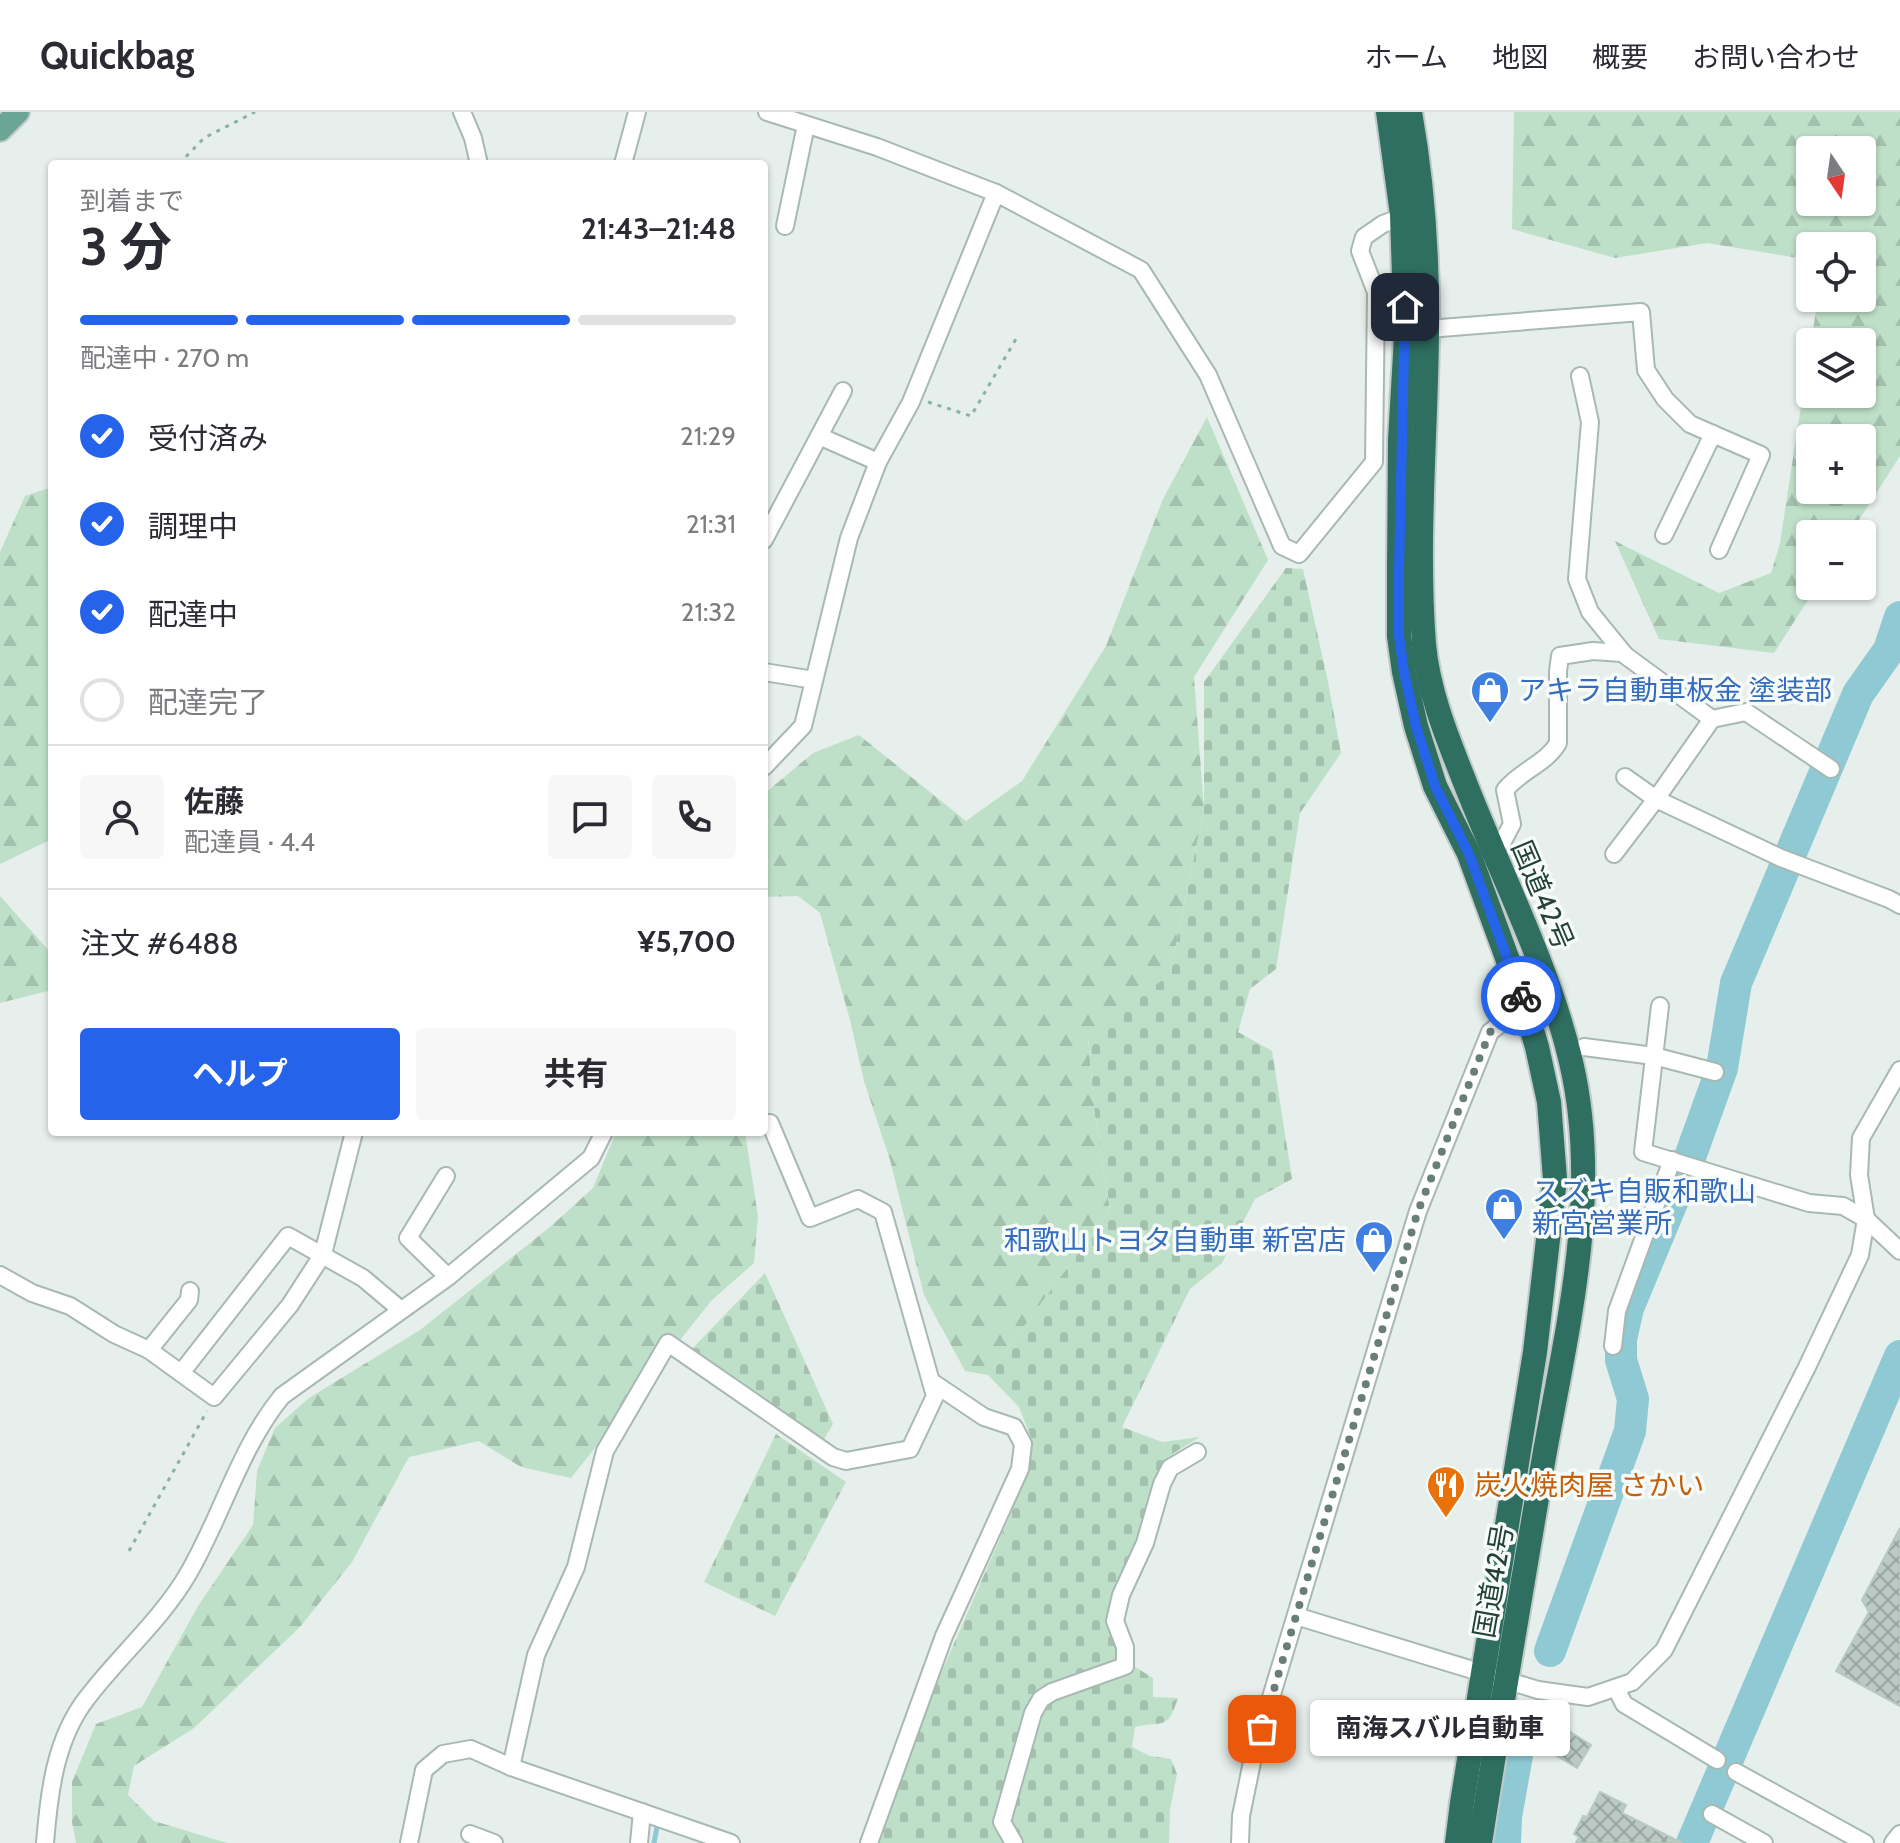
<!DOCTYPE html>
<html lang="ja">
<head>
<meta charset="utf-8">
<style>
  :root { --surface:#fff; --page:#f7f7f7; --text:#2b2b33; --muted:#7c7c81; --line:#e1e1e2; --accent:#2563eb }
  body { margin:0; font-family:Cabin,"Noto Sans JP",sans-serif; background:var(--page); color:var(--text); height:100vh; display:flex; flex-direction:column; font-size:30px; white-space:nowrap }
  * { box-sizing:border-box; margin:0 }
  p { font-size:26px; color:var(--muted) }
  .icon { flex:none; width:44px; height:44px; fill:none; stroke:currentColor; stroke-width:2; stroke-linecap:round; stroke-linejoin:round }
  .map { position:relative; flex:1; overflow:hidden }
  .drawer { position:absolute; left:48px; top:48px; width:720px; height:976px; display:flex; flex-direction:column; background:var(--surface); border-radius:8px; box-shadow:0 2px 6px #0004 }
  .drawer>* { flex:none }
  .needle { width:52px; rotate:167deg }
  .buttons { position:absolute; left:1796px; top:24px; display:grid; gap:16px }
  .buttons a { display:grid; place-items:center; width:80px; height:80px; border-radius:8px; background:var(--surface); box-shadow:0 2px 6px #0004; font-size:40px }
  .pin { position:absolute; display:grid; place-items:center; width:68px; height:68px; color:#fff; margin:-34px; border-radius:16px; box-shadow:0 4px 12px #0006 }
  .courier { position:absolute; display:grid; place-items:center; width:80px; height:80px; margin:-40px; border:6px solid #2563eb; border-radius:50%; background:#fff; color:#222; box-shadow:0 2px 10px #0007 }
  .bubble { position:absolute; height:56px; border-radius:8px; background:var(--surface); box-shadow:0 2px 6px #0004; font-size:26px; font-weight:700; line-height:56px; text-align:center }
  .head em { font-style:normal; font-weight:700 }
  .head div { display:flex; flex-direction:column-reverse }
  .head { display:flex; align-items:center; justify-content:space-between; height:136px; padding:0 32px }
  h1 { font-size:52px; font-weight:700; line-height:60px }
  .bar { display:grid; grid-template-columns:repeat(4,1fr); gap:12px 8px; align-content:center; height:96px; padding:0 32px }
  .bar i { height:10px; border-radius:6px; background:var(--line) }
  .bar .on { background:var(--accent) }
  .bar p { grid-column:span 4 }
  .line { display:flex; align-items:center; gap:20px; padding:0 32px; border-top:2px solid var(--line) }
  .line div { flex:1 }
  .round { display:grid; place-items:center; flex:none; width:84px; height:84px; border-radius:8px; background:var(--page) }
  ol { padding:0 32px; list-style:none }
  li { display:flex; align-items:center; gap:24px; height:88px }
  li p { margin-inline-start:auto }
  li .icon { padding:8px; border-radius:50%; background:var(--accent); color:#fff; stroke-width:4 }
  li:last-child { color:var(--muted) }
  li i { width:44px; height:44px; border:4px solid var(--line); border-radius:50% }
  .cta { display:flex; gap:16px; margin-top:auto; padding:16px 32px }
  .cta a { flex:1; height:92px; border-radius:8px; background:var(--accent); color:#fff; font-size:32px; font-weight:700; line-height:92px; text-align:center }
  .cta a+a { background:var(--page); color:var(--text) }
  header { display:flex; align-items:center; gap:48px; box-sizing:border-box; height:112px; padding:0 40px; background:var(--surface); border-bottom:2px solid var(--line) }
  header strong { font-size:38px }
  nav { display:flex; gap:44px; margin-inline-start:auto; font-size:28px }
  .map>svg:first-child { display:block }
  .forest { fill:url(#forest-firs); fill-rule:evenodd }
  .cemetery { fill:url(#cemetery-stones) }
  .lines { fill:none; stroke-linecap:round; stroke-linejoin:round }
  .stream { stroke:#8ec9d4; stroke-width:5 }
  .river { stroke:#8ec9d4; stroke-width:32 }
  .building { fill:url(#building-cross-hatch); stroke:#b8c9c2; stroke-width:2 }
  .minor-casing { stroke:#a8b8b2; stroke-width:20 }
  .major-casing { stroke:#c2cac8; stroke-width:26 }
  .highway-casing { stroke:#c2cac8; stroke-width:28 }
  .path { stroke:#86b3a5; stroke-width:3; stroke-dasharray:4 6; stroke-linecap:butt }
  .minor { stroke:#fff; stroke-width:16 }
  .major { stroke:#6aa596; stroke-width:22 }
  .highway { stroke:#2f6f62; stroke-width:24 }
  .done { stroke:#687f78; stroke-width:8; stroke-dasharray:0 14.4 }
  .route { stroke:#2563eb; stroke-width:10 }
  .labels { text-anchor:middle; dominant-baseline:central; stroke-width:7; stroke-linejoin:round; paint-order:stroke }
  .shop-label { font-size:28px; fill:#366cbe; stroke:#f7fbf9; text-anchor:start }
  .street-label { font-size:28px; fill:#24423a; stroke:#f7fbf9 }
  .food-label { font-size:28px; fill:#c56008; stroke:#f7fbf9; text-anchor:start }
</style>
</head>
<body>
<header>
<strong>Quickbag</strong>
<nav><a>ホーム</a><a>地図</a><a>概要</a><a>お問い合わせ</a></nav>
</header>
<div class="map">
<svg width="1900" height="1731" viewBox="0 0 1900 1731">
  <defs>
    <pattern id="forest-firs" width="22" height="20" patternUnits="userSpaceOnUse" patternTransform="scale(2)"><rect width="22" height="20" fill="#bfe0c8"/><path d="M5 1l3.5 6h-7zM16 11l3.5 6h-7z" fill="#a4c1ad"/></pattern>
    <pattern id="cemetery-stones" width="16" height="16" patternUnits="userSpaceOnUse" patternTransform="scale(2)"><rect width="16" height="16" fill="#bfe0c8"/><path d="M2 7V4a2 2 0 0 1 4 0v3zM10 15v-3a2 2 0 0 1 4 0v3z" fill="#a4c1ad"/></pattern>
    <pattern id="building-cross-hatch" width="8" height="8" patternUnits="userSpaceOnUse" patternTransform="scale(2)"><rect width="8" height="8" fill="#bbcac4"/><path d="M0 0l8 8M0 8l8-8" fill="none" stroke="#98a6a0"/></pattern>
  </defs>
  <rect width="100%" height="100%" fill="#e6efeb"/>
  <g class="forest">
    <path d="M1514 0H1900V344L1850 422H1810V474H1817L1774 541 1659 527 1615 429 1719 481 1771 461 1780 431 1810 235V282H1862V230H1811L1818 186H1862V134H1810V148L1707 131 1615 146 1512 117ZM1810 38H1862V90H1810ZM1810 326H1862V378H1810Z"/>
    <path d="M1207 305 1268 448 1194 565 1204 697 1170 862 1088 926 1095 1004 1110 1098 988 1263 965 1259 924 1183 890 1048 864 969 850 908 820 801 798 784 764 785V682L813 641 859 623 966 709 1022 669 1106 534 1163 387Z"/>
    <path d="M52 375V727L0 752V440L25 384Z"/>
    <path d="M0 784 52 842V878L0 891Z"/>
    <path d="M616 1020H745L758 1104 754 1151 711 1189 571 1366 521 1355 479 1329 409 1345 352 1450 300 1515 194 1616 134 1654 128 1683 154 1709 227 1731H76L72 1710V1670L96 1612 142 1595 198 1494 253 1413 257 1359 275 1316 309 1286 420 1218 550 1115 593 1076Z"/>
  </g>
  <g class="cemetery">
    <path d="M1286 456 1303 457 1328 570 1341 641 1300 701 1276 857 1250 877 1238 920 1272 939 1292 1067 1255 1087 1222 1151 1190 1177 1122 1315 1162 1330 1200 1325 1174 1341 1160 1357 1117 1494 1132 1553 1153 1566V1585L1178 1586C1167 1620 1163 1608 1135 1615L1132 1635 1150 1644 1171 1647 1177 1662 1170 1698 1169 1731H879L922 1605 1012 1399 1032 1328 1019 1295 988 1263 1110 1098 1095 1004 1088 925 1170 862 1204 697V570Z"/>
    <path d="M765 1161 833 1312 823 1329 690 1239Z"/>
    <path d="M776 1322 846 1370 775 1504 704 1470Z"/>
  </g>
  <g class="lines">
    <path class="stream" d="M654 1731 657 1715"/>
    <g class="river">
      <path d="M1550 1539 1630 1319 1633 1287 1621 1248V1227L1628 1196 1685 1059 1722 956 1736 871 1858 582 1889 538 1900 505"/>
      <path d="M1505 1731 1506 1705 1520 1626"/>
      <path d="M1692 1731 1900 1244"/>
    </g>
  </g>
  <g class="building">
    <path d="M1900 1416V1594L1836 1559 1869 1500 1862 1488Z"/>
    <path d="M1545 1604 1591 1633 1577 1656 1530 1628Z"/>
    <path d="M1600 1680 1626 1693 1622 1701 1682 1731H1576L1579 1725 1574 1722 1583 1704 1587 1705Z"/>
  </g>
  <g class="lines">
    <defs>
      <g id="minor">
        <path d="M462 0 473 26 479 52"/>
        <path d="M767 0 877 35 996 81 1141 158 1208 263 1282 434 1299 442 1374 350 1376 180 1360 139 1364 125 1383 112 1409 102"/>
        <path d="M623 52 637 0"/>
        <path d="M785 114 806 13"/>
        <path d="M1428 217 1641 200 1646 258 1665 287 1690 312 1761 343 1719 438"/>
        <path d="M1580 264 1590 310 1577 467 1590 500 1625 543"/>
        <path d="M819 324 878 350"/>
        <path d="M1664 423 1713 322"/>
        <path d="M764 428 843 279"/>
        <path d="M764 560 814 568"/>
        <path d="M1712 607 1746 600 1831 657"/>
        <path d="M764 655 803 614 849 426 878 350 911 290 996 81"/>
        <path d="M1485 736 1503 729 1512 712 1505 678C1520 659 1547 651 1558 631V559L1560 544 1593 539 1622 541 1712 607 1656 687 1781 746 1889 787 1900 793"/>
        <path d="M1614 742 1656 687 1625 665"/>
        <path d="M1660 894 1643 1040 1809 1091 1843 1094 1866 1107 1900 1139"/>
        <path d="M1584 935 1654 944 1715 960"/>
        <path d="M446 1064 408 1126 448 1165"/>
        <path d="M0 1163 32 1181 70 1194 114 1222 149 1238"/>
        <path d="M190 1179 189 1188 149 1238 214 1285 290 1193 323 1142 354 1020"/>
        <path d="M1613 1234 1617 1199 1672 1048"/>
        <path d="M181 1261 288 1124 363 1166 401 1198"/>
        <path d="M1296 1504 1538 1578 1588 1585 1632 1570 1664 1538 1807 1255 1860 1143 1866 1107 1859 1063 1861 1026 1900 958"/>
        <path d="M1616 1576 1624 1592 1717 1648"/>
        <path d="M511 1655 536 1543 576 1455 605 1339 668 1231 833 1345 846 1349 910 1337 935 1284 883 1100 858 1087 810 1106 770 1011"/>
        <path d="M1736 1660 1865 1731"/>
        <path d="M1712 1702 1764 1731"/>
        <path d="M470 1722 494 1731"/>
        <path d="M45 1731C49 1681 55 1627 87 1586 118 1545 162 1507 188 1462 222 1404 239 1337 282 1284L448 1165 591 1046 604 1020"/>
        <path d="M409 1731 424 1658 443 1642 471 1637 511 1655 731 1731"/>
        <path d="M639 1731 642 1700"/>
        <path d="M869 1731 944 1524 1020 1357 1023 1332 1014 1315 984 1305 932 1270"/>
        <path d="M1014 1731 1002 1710 1033 1601 1041 1587 1052 1580 1125 1554V1535L1115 1509 1121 1483 1145 1431 1162 1372 1170 1356 1197 1340"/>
        <path d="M1240 1731 1241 1704 1253 1645 1418 1099 1490 920 1549 874"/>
        <path d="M1893 1731 1900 1722"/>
      </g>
      <path id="major" d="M0 18 18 0"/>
      <g id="highway">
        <path d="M1388 0 1402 103 1406 225 1400 328 1399 457V524L1404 560 1416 614 1435 674 1469 742 1524 892 1537 935 1549 990 1555 1067 1535 1240 1462 1691 1457 1731"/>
        <path d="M1410 0C1423 73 1428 147 1427 221 1426 324 1416 429 1424 532 1428 579 1447 625 1464 668 1500 761 1548 852 1571 950 1602 1081 1567 1216 1544 1345 1522 1474 1500 1602 1480 1731"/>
      </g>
    </defs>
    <use href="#minor" class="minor-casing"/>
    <use href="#major" class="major-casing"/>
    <use href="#highway" class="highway-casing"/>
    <g class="path">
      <path d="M179 52 204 26 255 0"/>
      <path d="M928 290 971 304 1016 227"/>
      <path d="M129 1439 207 1299"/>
    </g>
    <use href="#minor" class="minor"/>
    <use href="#major" class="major"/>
    <use href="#highway" class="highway"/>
  </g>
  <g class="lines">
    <path class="done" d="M1262 1617 1418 1099 1490 920 1524 892 1521 884"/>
    <path class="route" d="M1405 195 1399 457V524L1404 560 1416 614 1435 674 1469 742 1521 884"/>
  </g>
  <defs>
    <symbol id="shop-pin" viewBox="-11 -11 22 30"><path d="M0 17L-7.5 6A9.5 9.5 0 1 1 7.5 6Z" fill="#3f7fe0" stroke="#f7fbf9"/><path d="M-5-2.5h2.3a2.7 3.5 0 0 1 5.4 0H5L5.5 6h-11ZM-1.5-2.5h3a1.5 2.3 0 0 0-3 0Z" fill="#fff"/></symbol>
    <symbol id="restaurant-pin" viewBox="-11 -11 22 30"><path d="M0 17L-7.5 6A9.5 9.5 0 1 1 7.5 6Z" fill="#e8710a" stroke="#f7fbf9"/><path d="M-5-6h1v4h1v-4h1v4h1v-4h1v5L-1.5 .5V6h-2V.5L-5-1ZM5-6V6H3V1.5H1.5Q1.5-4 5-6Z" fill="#fff"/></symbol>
  </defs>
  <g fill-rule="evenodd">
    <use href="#shop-pin" x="1468" y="556" width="44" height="60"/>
    <use href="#shop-pin" x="1482" y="1073" width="44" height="60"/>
    <use href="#shop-pin" x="1352" y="1106" width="44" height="60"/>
    <use href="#restaurant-pin" x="1424" y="1351" width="44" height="60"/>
  </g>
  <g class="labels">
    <g class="shop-label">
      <text x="1518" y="578">アキラ自動車板金 塗装部</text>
      <text x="1532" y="1079">スズキ自販和歌山<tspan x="1532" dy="32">新宮営業所</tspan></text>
      <text x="1346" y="1128" text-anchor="end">和歌山トヨタ自動車 新宮店</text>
    </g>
    <g class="street-label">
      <text transform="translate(1543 783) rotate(67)">国道42号</text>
      <text transform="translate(1493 1469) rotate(-80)">国道42号</text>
    </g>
    <g class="food-label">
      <text x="1474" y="1373">炭火焼肉屋 さかい</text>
    </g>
  </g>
</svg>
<div class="buttons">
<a><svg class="needle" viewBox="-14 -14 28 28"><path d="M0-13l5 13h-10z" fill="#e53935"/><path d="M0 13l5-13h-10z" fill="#7c7c81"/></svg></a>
<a><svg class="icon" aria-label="locate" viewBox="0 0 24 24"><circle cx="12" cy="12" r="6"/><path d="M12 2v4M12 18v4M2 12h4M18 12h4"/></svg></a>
<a><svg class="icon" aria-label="layers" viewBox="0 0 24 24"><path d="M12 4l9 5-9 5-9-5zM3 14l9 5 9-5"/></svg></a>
<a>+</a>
<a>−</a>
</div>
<div class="pin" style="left:1262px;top:1617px;background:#ea580c"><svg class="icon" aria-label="bag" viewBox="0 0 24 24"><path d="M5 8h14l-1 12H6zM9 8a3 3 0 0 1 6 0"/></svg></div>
<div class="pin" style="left:1405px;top:195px;background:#1f2937"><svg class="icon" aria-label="home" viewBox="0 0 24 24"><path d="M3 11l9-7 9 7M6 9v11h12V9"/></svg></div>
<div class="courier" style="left:1521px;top:884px"><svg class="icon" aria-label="bike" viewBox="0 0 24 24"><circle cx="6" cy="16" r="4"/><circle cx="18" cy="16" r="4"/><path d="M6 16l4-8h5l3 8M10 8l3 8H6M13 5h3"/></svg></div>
<div class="bubble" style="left:1310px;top:1588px;width:260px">南海スバル自動車</div>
<section class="drawer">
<div class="head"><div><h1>3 分</h1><p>到着まで</p></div><em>21:43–21:48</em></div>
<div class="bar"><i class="on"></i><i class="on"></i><i class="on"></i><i></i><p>配達中 · 270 m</p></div>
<ol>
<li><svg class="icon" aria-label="check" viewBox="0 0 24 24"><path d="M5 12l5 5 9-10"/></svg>受付済み<p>21:29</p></li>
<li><svg class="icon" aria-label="check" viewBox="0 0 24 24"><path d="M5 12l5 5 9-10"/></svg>調理中<p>21:31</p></li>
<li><svg class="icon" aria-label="check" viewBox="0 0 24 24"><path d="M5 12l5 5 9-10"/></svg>配達中<p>21:32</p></li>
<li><i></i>配達完了</li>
</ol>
<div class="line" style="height:144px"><a class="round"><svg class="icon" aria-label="person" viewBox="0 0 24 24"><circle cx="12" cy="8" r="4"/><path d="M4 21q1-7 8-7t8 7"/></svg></a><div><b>佐藤</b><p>配達員 · 4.4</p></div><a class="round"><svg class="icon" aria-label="chat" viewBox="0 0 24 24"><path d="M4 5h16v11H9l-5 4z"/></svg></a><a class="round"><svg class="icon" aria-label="phone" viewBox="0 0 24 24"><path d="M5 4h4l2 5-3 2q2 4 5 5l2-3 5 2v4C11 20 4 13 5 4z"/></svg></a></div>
<div class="line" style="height:104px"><div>注文 #6488</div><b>¥5,700</b></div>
<div class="cta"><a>ヘルプ</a><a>共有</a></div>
</section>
</div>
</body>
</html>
